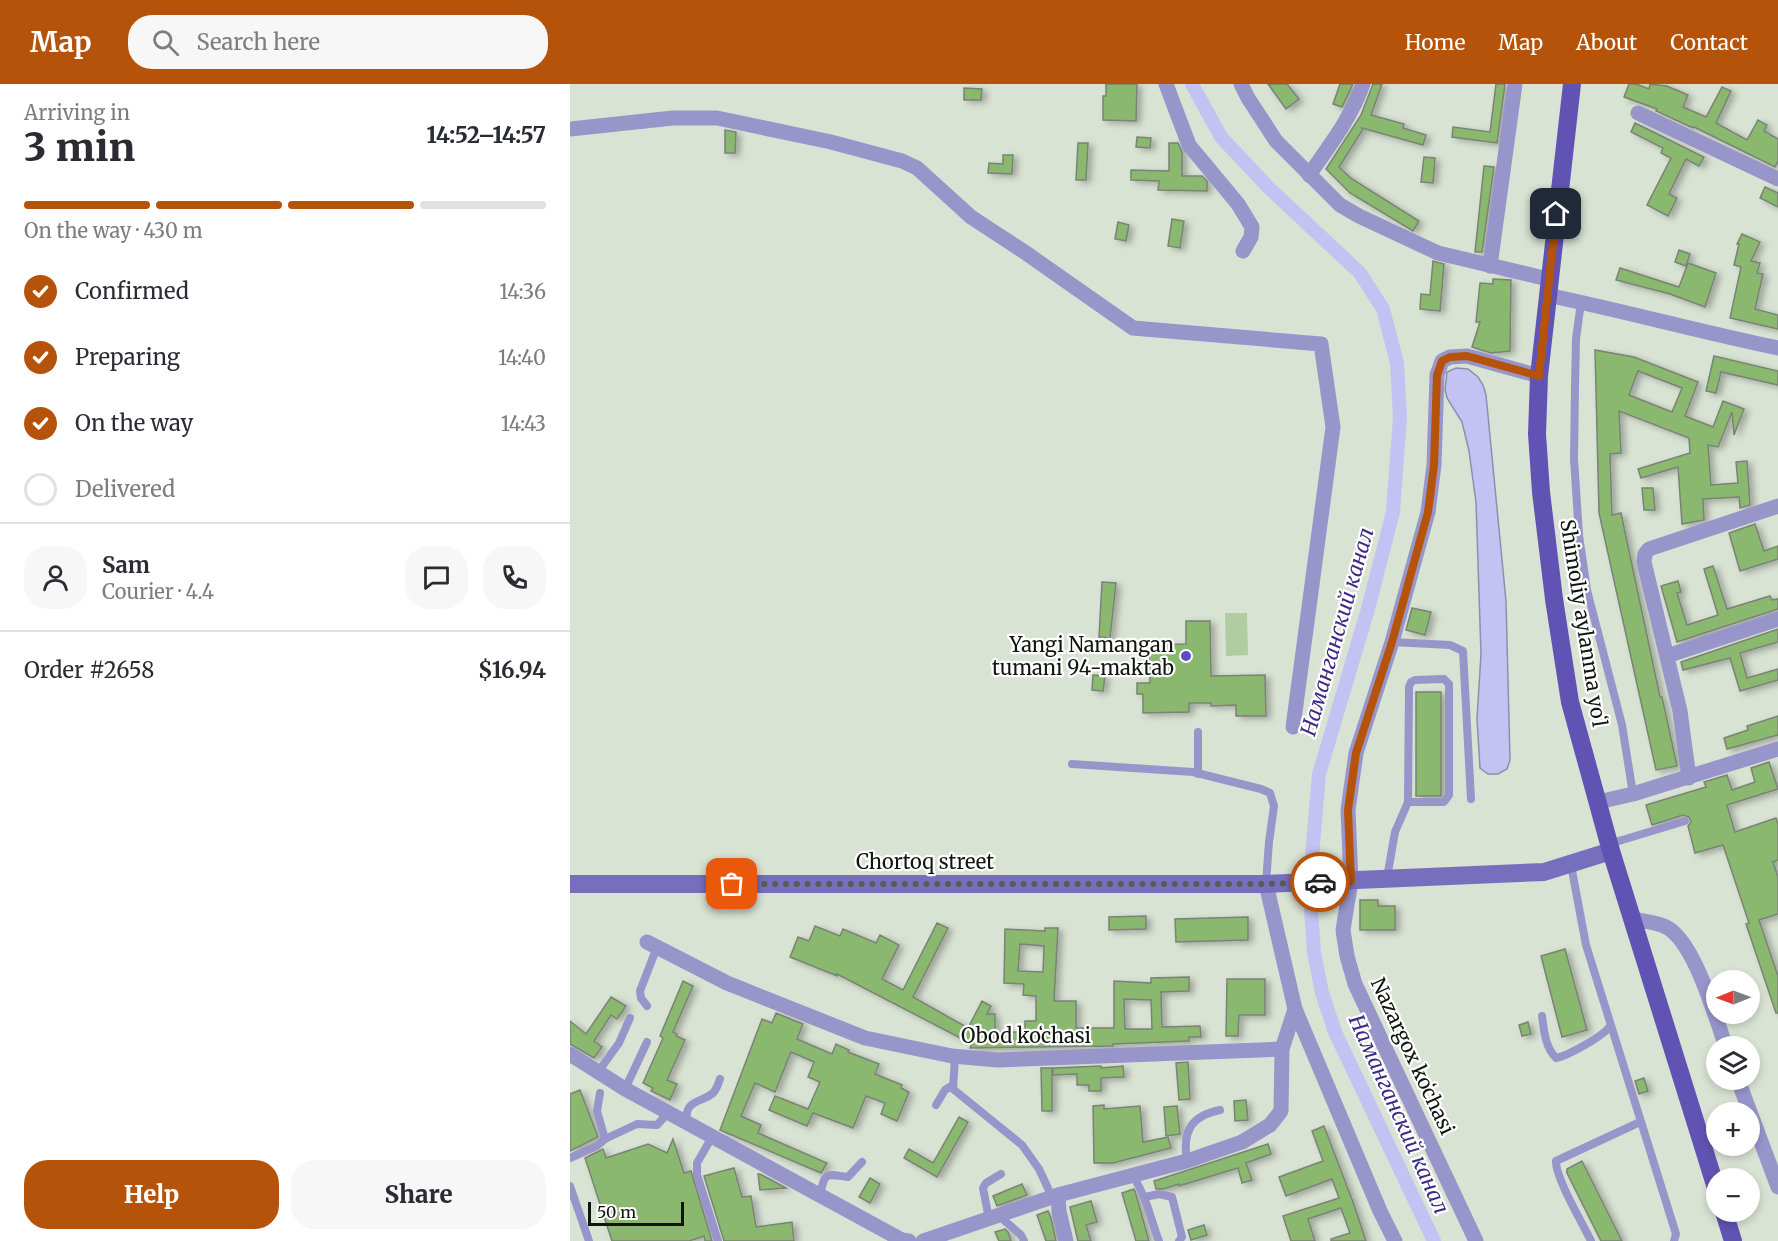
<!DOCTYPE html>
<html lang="en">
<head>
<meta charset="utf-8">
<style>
  :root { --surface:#fff; --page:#f7f7f7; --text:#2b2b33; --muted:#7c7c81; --line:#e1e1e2; --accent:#b45309 }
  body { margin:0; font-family:Merriweather,serif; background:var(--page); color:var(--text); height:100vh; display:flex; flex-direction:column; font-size:22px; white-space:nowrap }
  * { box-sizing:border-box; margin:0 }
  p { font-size:20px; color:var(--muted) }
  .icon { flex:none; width:33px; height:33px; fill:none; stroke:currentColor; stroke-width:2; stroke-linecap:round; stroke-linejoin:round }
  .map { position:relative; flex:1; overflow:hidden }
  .drawer { display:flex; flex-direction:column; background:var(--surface); width:570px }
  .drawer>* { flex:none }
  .needle { width:39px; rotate:269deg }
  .controls { position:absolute; left:1136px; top:886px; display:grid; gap:12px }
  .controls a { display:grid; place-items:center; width:54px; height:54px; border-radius:50%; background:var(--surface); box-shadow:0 3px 9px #0003; font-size:30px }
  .scale { position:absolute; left:18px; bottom:15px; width:96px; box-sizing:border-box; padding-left:6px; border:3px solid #11140f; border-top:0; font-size:16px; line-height:21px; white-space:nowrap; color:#11140f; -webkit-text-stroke:4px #fff; paint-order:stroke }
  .pin { position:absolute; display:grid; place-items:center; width:51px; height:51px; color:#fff; margin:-26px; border-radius:12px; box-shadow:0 3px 9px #0006 }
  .courier { position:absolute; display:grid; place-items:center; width:60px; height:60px; margin:-30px; border:4px solid #b45309; border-radius:50%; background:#fff; color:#222; box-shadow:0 2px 8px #0007 }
  .summary em { font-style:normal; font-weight:800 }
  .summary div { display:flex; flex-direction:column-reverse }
  .summary { display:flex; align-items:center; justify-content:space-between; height:102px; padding:0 24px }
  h1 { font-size:39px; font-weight:800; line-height:45px }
  .bar { display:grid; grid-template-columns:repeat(4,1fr); gap:9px 6px; align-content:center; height:72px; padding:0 24px }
  .bar i { height:8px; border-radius:4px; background:var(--line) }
  .bar .current { background:var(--accent) }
  .bar p { grid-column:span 4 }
  .line { display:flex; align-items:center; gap:15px; padding:0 24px; border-top:2px solid var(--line) }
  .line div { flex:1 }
  .round { display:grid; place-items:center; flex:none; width:63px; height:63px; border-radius:24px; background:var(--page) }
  ol { padding:0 24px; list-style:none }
  li { display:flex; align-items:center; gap:18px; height:66px }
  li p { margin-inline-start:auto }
  li .icon { padding:6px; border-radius:50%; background:var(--accent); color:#fff; stroke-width:4 }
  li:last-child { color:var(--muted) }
  li i { width:33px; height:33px; border:3px solid var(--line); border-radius:50% }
  .cta { display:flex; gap:12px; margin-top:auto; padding:12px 24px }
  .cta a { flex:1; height:69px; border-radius:24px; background:var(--accent); color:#fff; font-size:24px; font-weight:800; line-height:69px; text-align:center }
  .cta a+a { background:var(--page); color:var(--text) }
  header { display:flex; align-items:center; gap:36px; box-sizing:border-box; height:84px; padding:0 30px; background:var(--accent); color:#fff }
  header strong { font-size:28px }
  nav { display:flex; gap:33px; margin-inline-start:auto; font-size:21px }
  .search { width:420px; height:54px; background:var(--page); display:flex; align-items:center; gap:15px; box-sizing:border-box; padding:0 21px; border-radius:24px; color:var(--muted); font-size:22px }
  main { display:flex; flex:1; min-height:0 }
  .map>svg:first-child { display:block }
  .green { fill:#afcda0 }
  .water { fill:#c4c2f3; stroke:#8e8eaf; stroke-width:1.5 }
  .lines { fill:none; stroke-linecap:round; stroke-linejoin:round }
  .canal { stroke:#c4c2f3; stroke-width:14 }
  .building { fill:#89b86e; stroke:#7a8376; stroke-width:1.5; fill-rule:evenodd; filter:url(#shadow) }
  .lane { stroke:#9895cb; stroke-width:8 }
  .street { stroke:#9895cb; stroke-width:15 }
  .secondary { stroke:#776fbe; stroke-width:18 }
  .primary { stroke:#6153b3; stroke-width:18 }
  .done { stroke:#575c54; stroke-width:6; stroke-dasharray:0 10.8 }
  .route { stroke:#b45309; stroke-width:8 }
  .poi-dot { fill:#604ac2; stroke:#fff; stroke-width:2 }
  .labels { text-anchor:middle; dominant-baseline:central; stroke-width:4.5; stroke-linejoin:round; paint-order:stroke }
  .street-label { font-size:20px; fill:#11140f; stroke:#fff }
  .poi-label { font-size:20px; fill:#11140f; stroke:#fff; text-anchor:end }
  .water-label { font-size:21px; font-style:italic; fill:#3e2b85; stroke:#fff }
</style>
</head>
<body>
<header>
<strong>Map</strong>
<div class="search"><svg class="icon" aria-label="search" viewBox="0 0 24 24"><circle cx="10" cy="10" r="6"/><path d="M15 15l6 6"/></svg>Search here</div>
<nav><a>Home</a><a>Map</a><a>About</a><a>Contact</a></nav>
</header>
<main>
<section class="drawer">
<div class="summary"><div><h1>3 min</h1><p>Arriving in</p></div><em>14:52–14:57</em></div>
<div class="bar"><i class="current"></i><i class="current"></i><i class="current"></i><i></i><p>On the way · 430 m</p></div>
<ol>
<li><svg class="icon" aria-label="check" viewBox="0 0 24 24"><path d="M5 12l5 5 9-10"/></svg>Confirmed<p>14:36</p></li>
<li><svg class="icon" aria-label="check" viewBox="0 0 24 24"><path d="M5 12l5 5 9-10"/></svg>Preparing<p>14:40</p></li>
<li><svg class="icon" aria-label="check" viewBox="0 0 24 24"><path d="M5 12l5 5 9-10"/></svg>On the way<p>14:43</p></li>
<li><i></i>Delivered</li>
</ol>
<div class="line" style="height:108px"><a class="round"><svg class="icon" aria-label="person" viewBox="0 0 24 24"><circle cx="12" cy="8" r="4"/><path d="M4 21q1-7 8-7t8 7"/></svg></a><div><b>Sam</b><p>Courier · 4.4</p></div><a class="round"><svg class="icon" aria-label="chat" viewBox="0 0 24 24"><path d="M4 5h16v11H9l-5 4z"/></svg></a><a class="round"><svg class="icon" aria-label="phone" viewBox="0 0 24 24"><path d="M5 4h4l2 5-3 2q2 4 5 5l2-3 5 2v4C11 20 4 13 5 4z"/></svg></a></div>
<div class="line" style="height:78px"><div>Order #2658</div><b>$16.94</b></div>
<div class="cta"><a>Help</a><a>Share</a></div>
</section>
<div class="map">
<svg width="1208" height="1157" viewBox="0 0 1208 1157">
  <defs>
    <filter id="shadow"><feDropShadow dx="4.5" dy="2.5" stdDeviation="3" flood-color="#0004"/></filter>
  </defs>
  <rect width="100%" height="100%" fill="#d9e3d4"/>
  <path class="green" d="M655 529H677L678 571 656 572Z"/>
  <path class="water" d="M886 284 898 285 908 293 913 301 916 311 936 517 940 676 937 685 928 690H918L910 684 907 635 911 570 906 418 899 367 892 338 877 314 875 306 877 288Z"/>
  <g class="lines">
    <path class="canal" d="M622 0 651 53 699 104 790 189 813 225 827 279 830 333 823 428 798 525 749 690 741 785V826L744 868 752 909 765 948 864 1157"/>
  </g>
  <g class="building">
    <path d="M536 0H567L566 37 533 36V12H536Z"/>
    <path d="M698 0H717L729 15 716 25Z"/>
    <path d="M770 0H783L772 23 763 20Z"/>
    <path d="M803 0H812L801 31 834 40 833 44 856 51 853 61 792 44 793 45 769 83 782 95 849 137 843 147 780 109 756 85 791 31Z"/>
    <path d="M926 0H935L927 59 882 53 883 43 920 48Z"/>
    <path d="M1059 0H1066L1079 5 1080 0 1097 2 1118 11 1113 23 1136 33 1152 3 1161 7 1146 39 1177 56 1188 36 1197 41 1194 47 1208 55V77L1205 83 1124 43 1123 44 1086 27 1087 25 1054 13Z"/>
    <path d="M394 4 412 5 411 16H394Z"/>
    <path d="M1065 39 1134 73 1129 82 1116 75 1099 110 1107 114 1098 132 1077 121 1101 74 1091 69 1093 64 1061 48Z"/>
    <path d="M155 46 166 48 165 69H155Z"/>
    <path d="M567 53 581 54 580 64 566 63Z"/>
    <path d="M508 59H518L516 96H506Z"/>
    <path d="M599 59H608L612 68V92H632L637 97V107L588 106 589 97 561 96V86L599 87Z"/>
    <path d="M433 71H443L442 90 418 89 419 79 433 80Z"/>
    <path d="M854 73 865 74 863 99 851 98Z"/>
    <path d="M914 82 924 83 912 168H905Z"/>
    <path d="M1195 103 1208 109V123L1190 114Z"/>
    <path d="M602 135 614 137 610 164 598 162Z"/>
    <path d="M548 138 559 141 556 157 545 155Z"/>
    <path d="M1172 150 1190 158 1181 177 1190 179 1187 189 1193 190 1185 225 1208 231V245L1160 234 1171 183 1164 181 1169 160H1167Z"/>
    <path d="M1109 166 1120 170 1116 182 1105 178Z"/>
    <path d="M863 177 874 180 870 227 850 225 851 210 860 211Z"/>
    <path d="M1118 179 1146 189 1135 223 1100 210 1046 196 1050 184 1109 203Z"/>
    <path d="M923 195 941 196 940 267 921 269 902 263 910 238H906L910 199 923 200Z"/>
    <path d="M1025 266 1064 273 1128 298 1115 332 1143 343 1153 317 1174 325 1164 351 1162 328 1148 363 1138 361 1141 401 1168 399 1166 378 1177 377 1180 421 1170 424 1169 413 1133 415 1134 436 1112 440 1108 383 1071 394 1068 385 1120 369 1119 354 1049 327 1051 369 1040 370 1042 431 1051 429 1090 613H1092L1107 682 1086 686 1029 429ZM1068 287 1112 304 1102 328 1059 311Z"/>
    <path d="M1144 272 1208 287V301L1151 288 1146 309 1136 307Z"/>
    <path d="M1072 404H1083L1085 426H1074Z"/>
    <path d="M1185 440 1194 467 1208 462V475L1170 487 1159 449Z"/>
    <path d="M1143 482 1157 525 1200 512 1202 516 1208 515V525L1107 558 1091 502 1108 497 1111 508 1107 509 1117 541 1148 531 1134 485Z"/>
    <path d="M532 498 546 499 540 554 529 553Z"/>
    <path d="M842 524 861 528 855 551 836 546Z"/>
    <path d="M616 537H640L641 592 695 591 696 632H666V621L641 622V619H619V628L573 629V610H567V599H580L579 561 616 560Z"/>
    <path d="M1208 545V558L1170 569 1177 594 1208 585V596L1170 607 1160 574 1113 586 1111 578Z"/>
    <path d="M523 591 535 592 533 607 522 606Z"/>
    <rect x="846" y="608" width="25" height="104"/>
    <path d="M1208 632V651L1157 665 1154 654 1178 646 1177 642Z"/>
    <path d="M1199 678 1208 705 1157 721 1165 748 1206 734 1208 740V776L1203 778 1208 793V830L1189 836 1208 892V929H1206L1176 840 1179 839 1153 761 1125 769 1118 742 1121 738 1119 733 1113 731 1082 741 1076 721 1136 703 1134 698 1157 691 1162 706 1185 698 1181 684Z"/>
    <path d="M790 816H808V822H825V846H790Z"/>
    <path d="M576 832V845L539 846V833Z"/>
    <path d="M678 833V856L606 858 605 835Z"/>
    <path d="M367 839 378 844 343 913 398 944 412 917 421 922 417 930H425V948H455V937H466V912L453 911 454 900 434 899 435 845 475 847V844H488L484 917H506V944H544V897L581 899V894L619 893V907L591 908 592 943 630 942 631 953H619V957L543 960V962L400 964 402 960 267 890V892L220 873 228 853 239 857 245 842 270 852 273 845 306 859 310 851 329 861 312 895 333 906ZM450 860 474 862 473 888 448 887ZM554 915 581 916 582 945H555Z"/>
    <path d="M995 865 1017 946 992 953 971 872Z"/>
    <path d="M657 895H695V931H669L668 952H656Z"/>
    <path d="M113 897 123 902 103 948 107 950 106 952 115 956 97 996 107 1000 100 1016 81 1007 83 1004 73 999 93 954 90 952Z"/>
    <path d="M41 913 56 922 47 935 41 931 24 957 32 963 24 974 0 960V937L16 950Z"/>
    <path d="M206 929 233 940 227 955 262 970 266 960 279 966 278 968 309 980 305 990 332 1001 331 1004 339 1008 327 1037 311 1030 315 1019 296 1012 283 1044 243 1029 237 1042 199 1026 205 1012 238 1025 250 998 238 993 244 978 221 968 205 1008 185 999 171 1032 191 1041 188 1049 257 1079 251 1089 150 1046 192 935 202 939Z"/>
    <path d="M958 938 961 950 952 952 949 941Z"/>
    <path d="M618 978 620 1015 609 1016 606 979Z"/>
    <path d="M531 982V984L553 982 554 993 531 994V1007H519V1001H507V990L483 991V984Z"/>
    <path d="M471 984H482V1027H472Z"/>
    <path d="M1074 994 1078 1007 1069 1010 1065 997Z"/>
    <path d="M10 1006 28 1053 0 1067V1010Z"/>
    <path d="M676 1016 678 1036 665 1037 664 1017Z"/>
    <path d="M534 1021V1025L570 1022 573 1058 598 1053 601 1064 543 1079H524L523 1022Z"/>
    <path d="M607 1022 610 1050 596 1052 594 1023Z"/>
    <path d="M389 1033 398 1038 367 1093 334 1074 339 1065 363 1079Z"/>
    <path d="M754 1042 783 1118 796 1157H761V1155L780 1149 771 1124 738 1135 745 1157H721L713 1132 769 1114 762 1095 716 1112 709 1093 753 1077 742 1047Z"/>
    <path d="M103 1055 114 1089 121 1087 142 1157H135L134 1152 119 1157H42L15 1074 33 1065 36 1074 78 1060 97 1069Z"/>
    <path d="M698 1060 701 1070 676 1079 682 1096 672 1099 668 1084 609 1102V1100L593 1105H586L584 1097Z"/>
    <path d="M1012 1077 1052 1157H1031L997 1089V1085Z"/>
    <path d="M164 1084 172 1113 181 1112 186 1143 222 1138 224 1157H154L134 1092Z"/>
    <path d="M188 1090H190L216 1104 190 1106Z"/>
    <path d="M300 1094 310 1100 300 1119 289 1113Z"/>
    <path d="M452 1100 457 1111 427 1122 423 1112Z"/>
    <path d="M564 1105 565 1107 579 1157H566L552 1109Z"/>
    <path d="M521 1117 527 1138 516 1141 521 1157H508L500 1123Z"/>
    <path d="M478 1127 481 1134 486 1157H476L467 1131Z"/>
    <path d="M634 1141 637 1151 621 1156 618 1146Z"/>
    <path d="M435 1145 438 1148 441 1157H429L425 1148Z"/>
  </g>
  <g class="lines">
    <g class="lane">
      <path d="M1011 218 1006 255 1005 303 1004 375 1009 451 1017 506 1052 641 1063 710"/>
      <path d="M822 558 880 561 893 567 901 715"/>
      <path d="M628 648V690"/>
      <path d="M502 680 623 688 691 705 700 709 704 722 699 758 696 799"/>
      <path d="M1039 760 1115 737"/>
      <path d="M1001 781 1016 861 1106 1150 1104 1157"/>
      <path d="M817 794 825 748 838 718 839 603 841 598 845 596 874 595 879 600V711L874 718H838"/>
      <path d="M77 922 71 914 70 907 87 863"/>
      <path d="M972 932C974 946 975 963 986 974 997 972 1034 952 1040 942"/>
      <path d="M385 973 383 1005 452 1061 469 1085 482 1113"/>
      <path d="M28 988 49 959 60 934"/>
      <path d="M55 1005 77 958"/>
      <path d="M30 1009 27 1027 35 1055"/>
      <path d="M366 1021 375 1006 383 1001"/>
      <path d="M117 1039C113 1015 132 1019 143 1009 147 1005 148 1000 150 995"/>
      <path d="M142 1053 127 1079V1091L148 1157"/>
      <path d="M0 1074 27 1062 35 1055 67 1040 87 1041 98 1029"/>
      <path d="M617 1077C612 1047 621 1032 650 1026"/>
      <path d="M562 1091C577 1112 580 1134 589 1157"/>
      <path d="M0 1102 19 1157"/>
      <path d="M250 1111C255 1087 256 1090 278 1093L292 1078"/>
      <path d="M575 1113 589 1110 602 1113 612 1153 609 1157"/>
      <path d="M428 1131 451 1151 454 1157"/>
      <path d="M419 1135 413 1104 416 1099 431 1090"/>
      <path d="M1021 1157C1013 1140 985 1093 986 1077L1070 1038"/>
    </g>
    <g class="street">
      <path d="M596 0 619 61 668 120 682 143 681 153 673 167"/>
      <path d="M671 0 678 14 706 57 770 121 789 132 868 169 978 195"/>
      <path d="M1068 29 1208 95"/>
      <path d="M0 45 103 34H147L261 58 332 77 347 84 401 133 456 169 563 244 751 260 763 343 723 643"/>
      <path d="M739 91C760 61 781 34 793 0"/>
      <path d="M920 182 945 0"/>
      <path d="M977 211C1054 227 1131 248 1208 264"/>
      <path d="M1097 572 1208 535"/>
      <path d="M1119 694 1110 627 1074 478 1075 470 1079 465 1208 422"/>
      <path d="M1028 718 1063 710 1208 665"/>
      <path d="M696 800 725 925 810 1127 825 1157"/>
      <path d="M1062 835C1073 837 1085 838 1094 842 1124 854 1145 933 1156 963"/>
      <path d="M77 858 157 899 295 954 382 972 428 976 712 965"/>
      <path d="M0 970 55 1005 332 1156 339 1157"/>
      <path d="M1168 996 1208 1103"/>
      <path d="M488 1111 489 1127 496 1157"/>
      <path d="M353 1157 488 1111 617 1077 672 1058 700 1041 711 1027 712 965 725 925"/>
      <path d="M906 1157 785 900 777 872 773 846 781 797 778 726 786 669 822 558 858 428 864 381 867 291 872 277 880 273 897 272 969 292"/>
    </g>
    <path class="secondary" d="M0 800H696L974 788 1041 767"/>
    <g class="primary">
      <path d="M1002 0 969 292 967 350 971 408 984 515 1000 618 1041 767 1146 1104"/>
      <path d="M1154 1128 1163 1157"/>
    </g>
  </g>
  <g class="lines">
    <path class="done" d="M162 800H696L750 798"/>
    <path class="route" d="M750 798 781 797 778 726 786 669 822 558 858 428 864 381 867 291 872 277 880 273 897 272 969 292 986 130"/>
  </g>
  <circle class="poi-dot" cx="616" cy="572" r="6"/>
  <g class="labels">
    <g class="street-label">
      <text transform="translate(1014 539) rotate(81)">Shimoliy aylanma yoʻl</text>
      <text x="355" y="777">Chortoq street</text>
      <text x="456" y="951">Obod koʻchasi</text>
      <text transform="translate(843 972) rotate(65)">Nazargox koʻchasi</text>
    </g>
    <g class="poi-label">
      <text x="604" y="560">Yangi Namangan<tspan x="604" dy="23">tumani 94-maktab</tspan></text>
    </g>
    <g class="water-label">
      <text transform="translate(767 548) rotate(-74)">Наманганский канал</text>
      <text transform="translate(829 1030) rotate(66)">Наманганский канал</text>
    </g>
  </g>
</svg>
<div class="controls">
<a><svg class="needle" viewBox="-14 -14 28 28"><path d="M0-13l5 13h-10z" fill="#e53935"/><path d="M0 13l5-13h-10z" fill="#7c7c81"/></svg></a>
<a><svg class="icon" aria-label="layers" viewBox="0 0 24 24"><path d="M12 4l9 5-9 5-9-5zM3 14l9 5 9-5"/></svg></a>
<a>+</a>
<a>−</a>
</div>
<div class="scale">50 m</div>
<div class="pin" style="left:162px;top:800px;background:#ea580c"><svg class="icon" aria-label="bag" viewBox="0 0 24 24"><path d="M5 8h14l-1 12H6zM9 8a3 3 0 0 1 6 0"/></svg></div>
<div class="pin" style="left:986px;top:130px;background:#1f2937"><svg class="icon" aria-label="home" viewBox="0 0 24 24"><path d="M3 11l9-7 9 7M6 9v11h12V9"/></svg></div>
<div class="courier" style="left:750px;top:798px"><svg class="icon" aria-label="car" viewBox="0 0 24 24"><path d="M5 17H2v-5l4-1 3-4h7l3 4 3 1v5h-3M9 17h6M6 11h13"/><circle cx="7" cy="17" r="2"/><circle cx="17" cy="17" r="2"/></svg></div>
</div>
</main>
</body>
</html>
